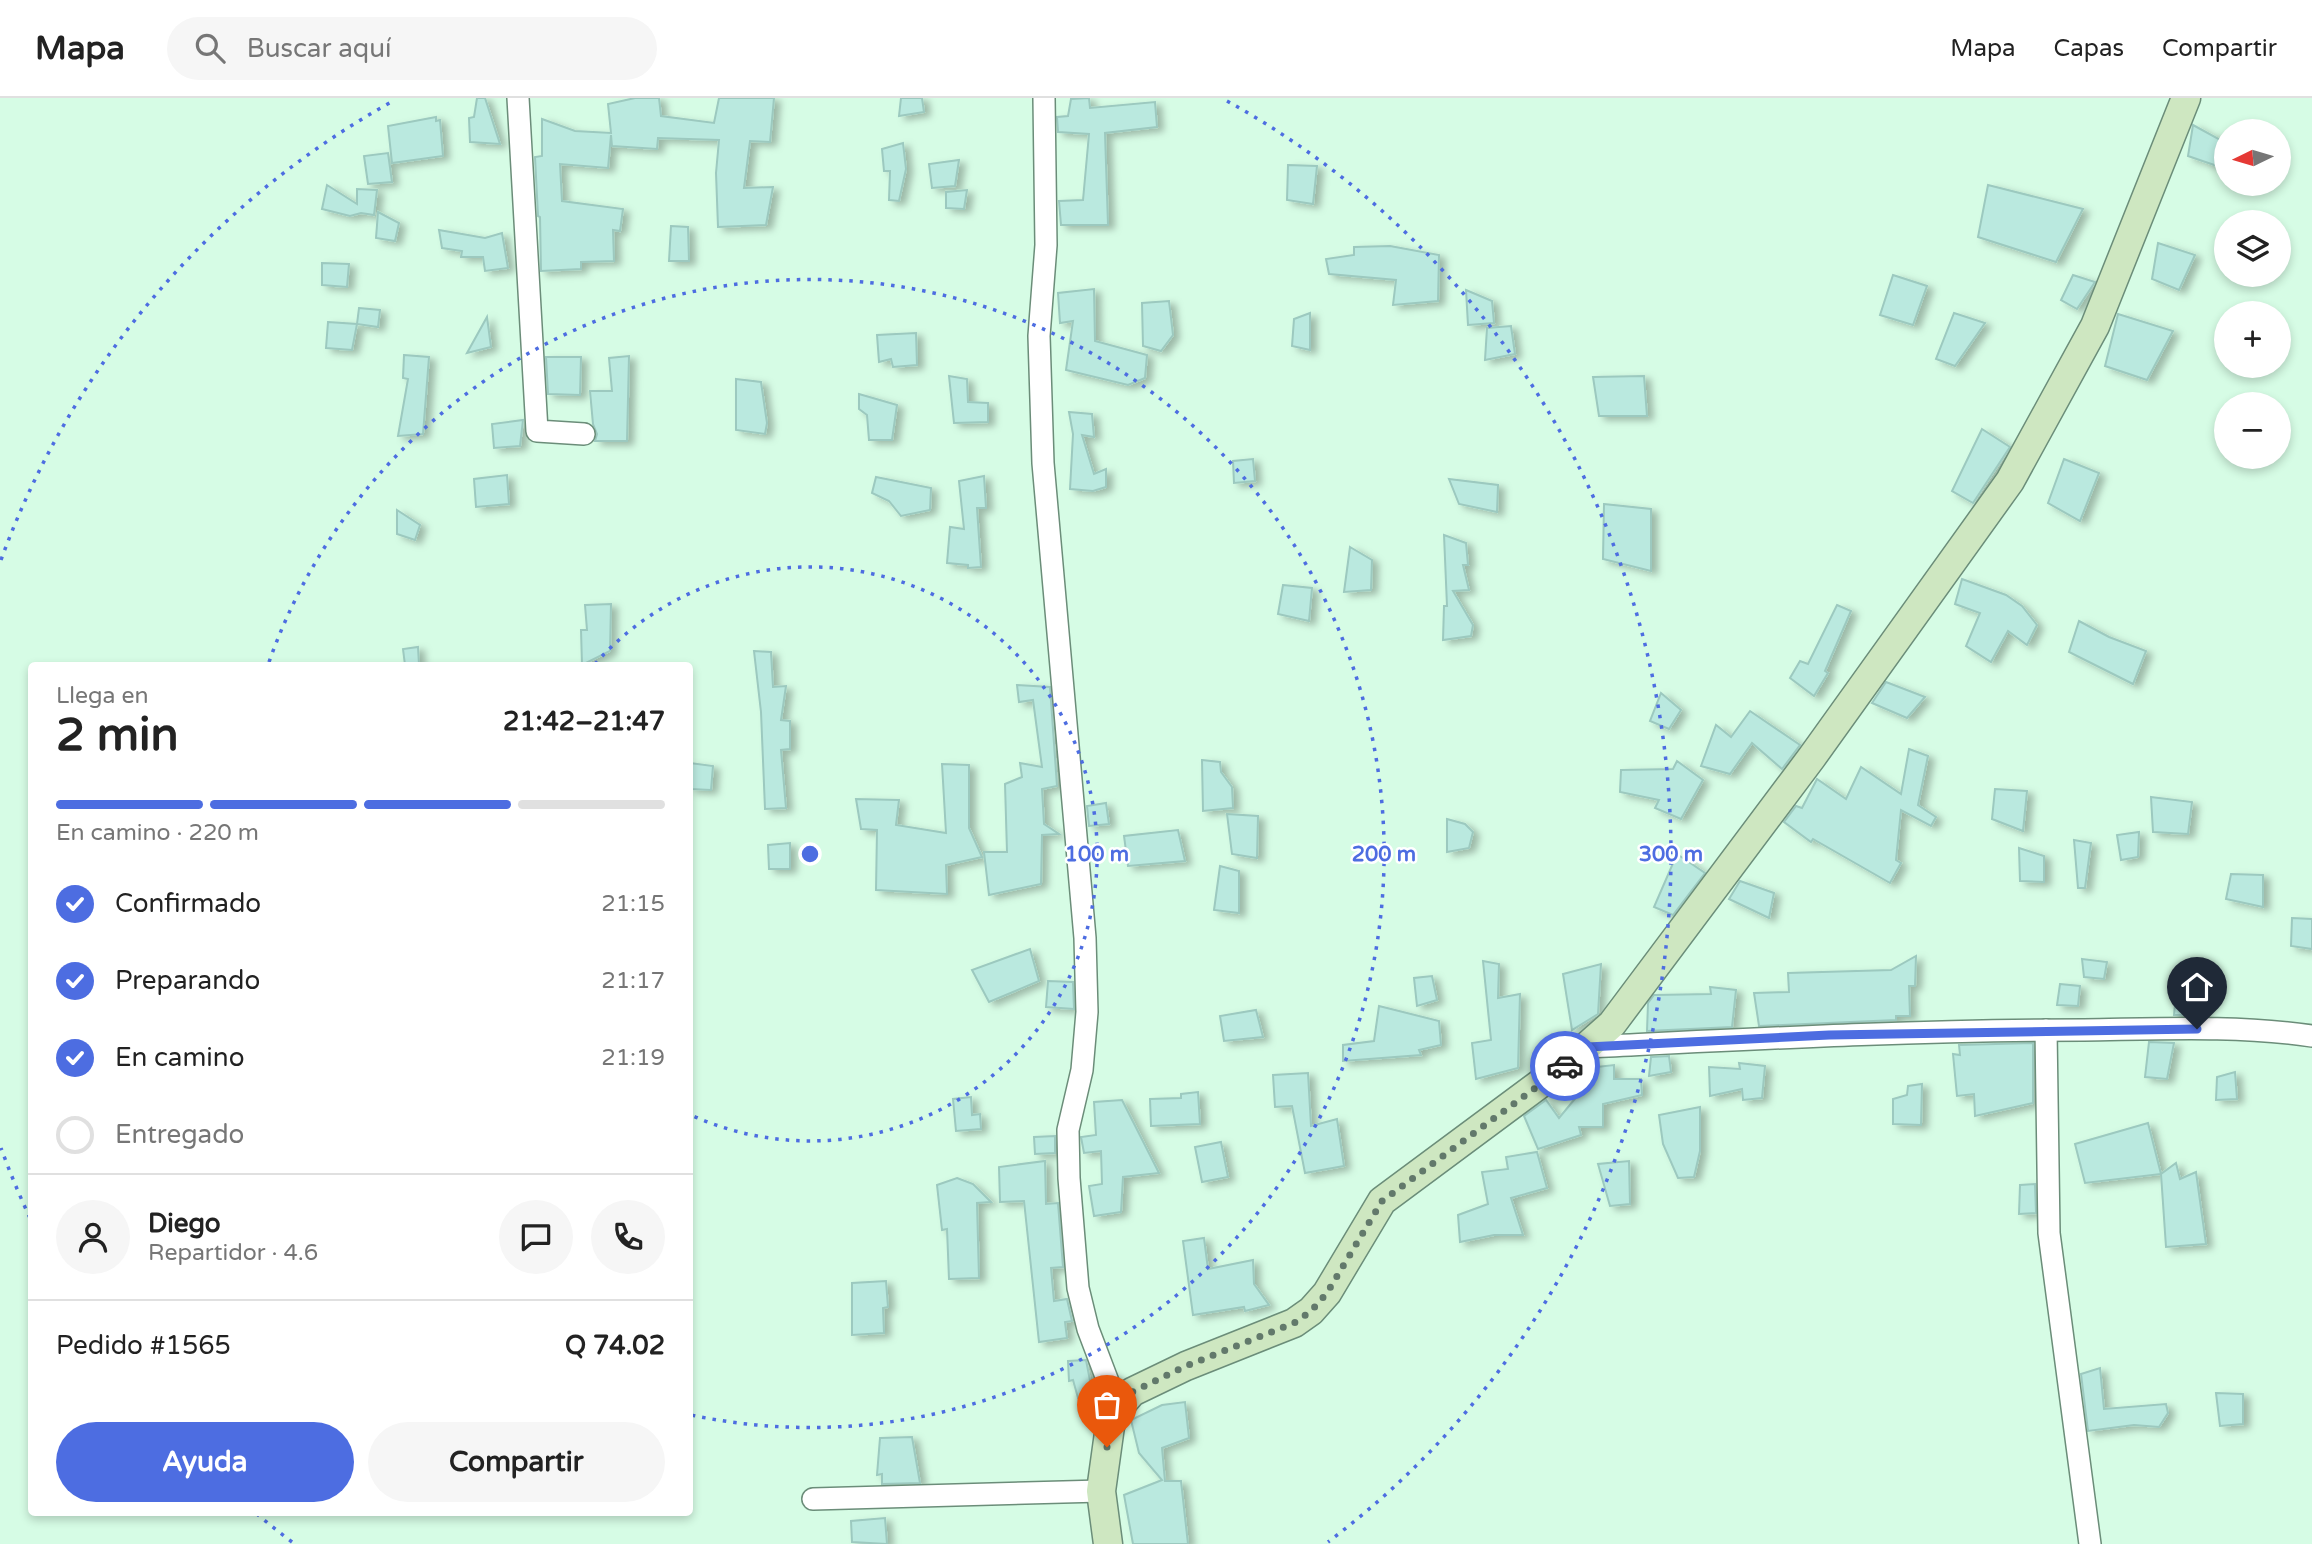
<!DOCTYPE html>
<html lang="es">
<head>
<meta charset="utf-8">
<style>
  :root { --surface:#fff; --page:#f6f6f6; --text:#222; --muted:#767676; --line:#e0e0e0; --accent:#4d6de1 }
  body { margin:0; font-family:"Varela Round",sans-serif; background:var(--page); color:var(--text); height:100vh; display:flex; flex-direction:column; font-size:26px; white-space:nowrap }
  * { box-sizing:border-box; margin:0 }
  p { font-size:23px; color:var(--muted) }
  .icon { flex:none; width:38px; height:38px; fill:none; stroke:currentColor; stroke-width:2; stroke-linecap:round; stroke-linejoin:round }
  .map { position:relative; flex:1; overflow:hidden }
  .drawer { position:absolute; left:28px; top:564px; width:665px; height:854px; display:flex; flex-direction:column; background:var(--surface); border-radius:7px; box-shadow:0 4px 10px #0003 }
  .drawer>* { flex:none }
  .needle { width:46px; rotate:265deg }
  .controls { position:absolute; left:2214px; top:21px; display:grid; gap:14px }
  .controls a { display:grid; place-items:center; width:77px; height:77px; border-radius:50%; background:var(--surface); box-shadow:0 4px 10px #0003; font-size:35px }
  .pin { position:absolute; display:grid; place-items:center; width:60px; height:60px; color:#fff; margin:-72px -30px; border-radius:50% 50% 50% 0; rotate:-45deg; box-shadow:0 0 7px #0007 }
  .pin .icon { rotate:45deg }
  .courier { position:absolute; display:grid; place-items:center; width:70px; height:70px; margin:-35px; border:5px solid #4d6de1; border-radius:50%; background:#fff; color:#222; box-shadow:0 2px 9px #0007 }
  .headline em { font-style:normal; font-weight:800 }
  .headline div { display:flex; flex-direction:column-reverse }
  .headline { display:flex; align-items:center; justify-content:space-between; height:119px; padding:0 28px }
  h1 { font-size:46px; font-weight:800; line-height:52px }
  .bar { display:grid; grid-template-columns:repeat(4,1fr); gap:10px 7px; align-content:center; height:84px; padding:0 28px }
  .bar i { height:9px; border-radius:5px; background:var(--line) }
  .bar .active { background:var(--accent) }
  .bar p { grid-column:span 4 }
  .line { display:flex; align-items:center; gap:18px; padding:0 28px; border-top:2px solid var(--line) }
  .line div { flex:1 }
  .round { display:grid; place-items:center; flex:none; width:74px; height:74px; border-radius:37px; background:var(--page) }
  ol { padding:0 28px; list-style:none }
  li { display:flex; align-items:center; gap:21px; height:77px }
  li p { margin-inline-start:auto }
  li .icon { padding:7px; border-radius:50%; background:var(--accent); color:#fff; stroke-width:4 }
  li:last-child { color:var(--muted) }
  li i { width:38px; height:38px; border:4px solid var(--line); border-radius:50% }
  .primary-button { display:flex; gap:14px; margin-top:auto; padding:14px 28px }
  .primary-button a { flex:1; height:80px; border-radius:42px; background:var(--accent); color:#fff; font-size:28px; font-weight:800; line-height:80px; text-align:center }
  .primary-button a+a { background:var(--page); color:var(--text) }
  header { display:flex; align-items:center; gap:42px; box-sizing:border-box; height:98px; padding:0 35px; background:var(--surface); border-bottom:2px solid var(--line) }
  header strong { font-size:33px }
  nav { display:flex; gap:38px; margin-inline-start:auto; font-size:24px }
  .search { width:490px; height:63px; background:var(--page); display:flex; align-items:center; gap:18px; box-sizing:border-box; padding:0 24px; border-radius:38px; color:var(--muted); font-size:26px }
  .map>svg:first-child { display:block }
  .building { fill:#bae9df; stroke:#9cc9bf; stroke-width:2; filter:url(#shadow) }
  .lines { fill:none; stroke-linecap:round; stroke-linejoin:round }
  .street-casing { stroke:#6b8d79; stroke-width:24 }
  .secondary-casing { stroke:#6b8d79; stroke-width:31 }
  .street { stroke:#fff; stroke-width:21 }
  .secondary { stroke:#cee7c1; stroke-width:28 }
  .done { stroke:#62796b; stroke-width:7; stroke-dasharray:0 12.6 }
  .route { stroke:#4d6de1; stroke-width:9 }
  .ring { fill:none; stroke:#4d6de1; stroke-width:3.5; stroke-dasharray:3.5 7 }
  .centre { fill:#4d6de1; stroke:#fff; stroke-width:3.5 }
  .ring-label { font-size:21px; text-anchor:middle; font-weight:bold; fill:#4d6de1; stroke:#fff; stroke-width:5; stroke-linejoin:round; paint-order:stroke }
</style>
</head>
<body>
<header>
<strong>Mapa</strong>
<div class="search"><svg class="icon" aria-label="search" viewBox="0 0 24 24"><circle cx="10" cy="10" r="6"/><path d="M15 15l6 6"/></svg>Buscar aquí</div>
<nav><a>Mapa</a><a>Capas</a><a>Compartir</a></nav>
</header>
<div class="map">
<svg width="2312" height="1446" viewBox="0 0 2312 1446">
  <defs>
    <filter id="shadow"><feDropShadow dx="6" dy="3.5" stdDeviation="3.5" flood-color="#0004"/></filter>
  </defs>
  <rect width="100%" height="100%" fill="#d6fce5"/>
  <g class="building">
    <path d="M477 0H485L500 46 470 44 469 20 474 19Z"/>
    <path d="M635 0H659L661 18 714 25 719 0H774L770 44 750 43 744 90 773 89 766 127 718 129 716 75 719 42 658 40 657 51 612 48 611 37 608 70 560 66 562 103 623 111 620 133 613 132 614 163 581 164V171L541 173 540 119 538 118 535 59 542 58V21L575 33 611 35 608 6Z"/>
    <path d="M901 0H922L924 14 899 18Z"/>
    <path d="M1089 0 1090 10 1155 4 1157 29 1105 35 1108 127H1061L1059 103 1083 102 1089 36 1058 34 1057 19 1068 18 1071 1Z"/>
    <path d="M436 19V23L440 22 443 58 392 65 388 28Z"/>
    <path d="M2193 27 2226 45V71L2188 58Z"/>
    <path d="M903 45 906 71 899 103 889 102 890 73H884L882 51Z"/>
    <path d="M388 55 392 84 368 86 364 58Z"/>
    <path d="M959 62 955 88 932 90 929 66Z"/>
    <path d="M1288 67 1317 68 1313 106 1287 102Z"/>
    <path d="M327 87 357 106V91L377 92 374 117 361 115 350 118 322 111Z"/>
    <path d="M1988 87 2083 111 2056 164 1978 139Z"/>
    <path d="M967 92 964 111 946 110V94Z"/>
    <path d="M378 114 399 125 395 143 376 140Z"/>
    <path d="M671 128 688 129 689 163H669Z"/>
    <path d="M439 132 485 140 502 135 508 170 485 173 483 159H461L462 153 442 150Z"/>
    <path d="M2158 145 2195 157 2179 192 2152 181Z"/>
    <path d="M1390 148 1439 157 1438 203 1393 207 1396 182 1329 176 1326 161 1354 157V149Z"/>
    <path d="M322 165 349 166 347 189 322 187Z"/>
    <path d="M1893 177 1927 188 1913 227 1880 217Z"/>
    <path d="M2073 177 2095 184 2077 211 2061 202Z"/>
    <path d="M1094 191 1095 243 1147 257 1145 280 1128 287 1066 272 1073 223 1060 225 1058 195Z"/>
    <path d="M1466 192 1492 203 1494 225 1468 227Z"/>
    <path d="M1169 203 1173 237 1161 253 1143 248 1142 205Z"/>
    <path d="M359 210 380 212 378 229 357 226Z"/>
    <path d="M1310 215V252L1292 248 1294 221Z"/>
    <path d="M1954 215 1985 225 1955 268 1936 261Z"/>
    <path d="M2118 216 2173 233 2147 282 2105 268Z"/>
    <path d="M487 219 491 249 467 255Z"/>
    <path d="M328 224 357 226 352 252 326 250Z"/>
    <path d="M1511 228 1515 256 1485 262 1487 230Z"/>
    <path d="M916 235 917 267 893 269 891 261 879 264 877 237Z"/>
    <path d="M404 257 429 259 423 336 398 338 408 281 403 280Z"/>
    <path d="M629 258 627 343H595L597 336 593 326 590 293H612L609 260Z"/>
    <path d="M546 259H581L580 297 548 296Z"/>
    <path d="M949 278 967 281 968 304 988 305V324L954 325Z"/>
    <path d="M1644 278 1647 318H1599L1593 279Z"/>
    <path d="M736 281 761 284 767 325 765 336 736 332Z"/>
    <path d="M859 296 897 307 892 342H869L867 317 859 311Z"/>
    <path d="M1069 314 1092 316 1094 339 1082 337 1094 376 1106 371V389L1093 393 1070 391 1073 336Z"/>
    <path d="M523 322 520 348 494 350 492 326Z"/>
    <path d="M1982 331 2010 349 1973 405 1952 393Z"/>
    <path d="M1253 361 1255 383 1234 385 1233 363Z"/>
    <path d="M2064 361 2099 375 2080 423 2048 405Z"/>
    <path d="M507 377 509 406 476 409 474 381Z"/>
    <path d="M984 378 986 410H977L981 469 968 470V467L947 465 950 429 964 431 959 383Z"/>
    <path d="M876 379 931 390 930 412 901 418 889 403 872 395Z"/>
    <path d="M1449 381 1498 387 1497 414 1459 406Z"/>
    <path d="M1604 406 1651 411V473L1603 461Z"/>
    <path d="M397 412 420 427 415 442 397 436Z"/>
    <path d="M1444 437 1466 445 1468 467H1463L1469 492 1453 493 1473 527 1471 538 1443 542 1444 508H1447Z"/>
    <path d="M1350 449 1372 462 1371 492 1344 494Z"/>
    <path d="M1962 481 2006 497 2022 508 2037 527 2027 547 2008 533 1991 564 1966 548 1980 515 1955 506Z"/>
    <path d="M1283 487 1312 490 1309 523 1278 516Z"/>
    <path d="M611 506 610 553 582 567 581 532H587L585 507Z"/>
    <path d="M1837 507 1851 513 1825 573 1828 575 1814 598 1790 580 1800 563 1808 566Z"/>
    <path d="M2079 523 2109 539 2146 553 2133 586 2069 554Z"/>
    <path d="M418 549 419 567H405L403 551Z"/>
    <path d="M754 553 771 554 773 589 786 588 781 622 790 623V651L781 652 786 710 765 711 761 614Z"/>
    <path d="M1886 584 1925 599 1907 620 1872 605Z"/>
    <path d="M1017 587 1050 589 1057 688 1042 691 1044 726 1059 736 1042 737 1041 786 989 797 984 754H1007L1005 686 1022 679 1020 665 1042 669 1033 602 1019 604Z"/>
    <path d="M1661 595 1681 612 1669 631 1650 623Z"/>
    <path d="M1750 613 1800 647 1782 671 1752 645 1730 676 1701 668 1716 627 1731 639Z"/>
    <path d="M1909 651 1928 658 1918 707 1936 719 1931 728 1901 712 1896 762 1901 765 1890 785 1813 741 1811 744 1784 724 1796 708 1802 710 1817 681 1846 701 1861 669 1901 696Z"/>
    <path d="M1202 662 1220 664 1221 674 1232 689 1233 710 1203 713Z"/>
    <path d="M1677 663 1703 682 1681 721 1655 710 1659 702 1620 694 1621 672 1673 671Z"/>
    <path d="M690 665 713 668 711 692 690 691Z"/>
    <path d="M942 666 969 667V730L982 759 946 767 947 796 876 792 877 732 861 731 856 701 899 702 896 727 946 735Z"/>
    <path d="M1995 691 2027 693 2023 733 1992 721Z"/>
    <path d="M2151 699 2192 704 2188 736 2153 734Z"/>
    <path d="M1106 705 1109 726 1089 728 1087 708Z"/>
    <path d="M1227 716 1258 718 1257 760 1232 756Z"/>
    <path d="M1447 721 1465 726 1473 734 1469 750 1447 754Z"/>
    <path d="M1178 732 1185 763 1128 768 1124 738Z"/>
    <path d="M2139 734 2138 759 2121 762 2117 737Z"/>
    <path d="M2074 742 2091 745 2085 790H2078Z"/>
    <path d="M790 745V771H769L768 747Z"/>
    <path d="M2019 750 2044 758V784L2020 783Z"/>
    <path d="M1677 756 1705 775 1673 817 1654 809Z"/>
    <path d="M1220 768 1239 773V815L1214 812Z"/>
    <path d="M2231 776 2263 777V809L2226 801Z"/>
    <path d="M1740 783 1774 795 1769 820 1729 801Z"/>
    <path d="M2292 820 2312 821V851L2291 848Z"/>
    <path d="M1030 851 1039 883 989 904 972 872Z"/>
    <path d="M1916 858 1915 888H1909L1910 918H1896V922L1759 928 1754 895 1789 894 1788 875 1891 872Z"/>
    <path d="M2082 861 2107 864 2104 881 2084 879Z"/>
    <path d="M1483 863 1499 866 1498 900 1520 896 1518 970 1476 981 1472 945 1491 942Z"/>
    <path d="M1601 866 1598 916 1572 932 1563 876Z"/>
    <path d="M1432 878 1437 902 1417 908 1414 880Z"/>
    <path d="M1048 883 1073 884 1074 911 1046 909Z"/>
    <path d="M2060 886 2080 888 2078 908 2057 907Z"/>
    <path d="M1710 889 1736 892 1732 929 1647 933 1648 905 1654 897 1711 896Z"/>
    <path d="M2203 892 2202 917H2174L2176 894Z"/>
    <path d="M1379 908 1439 923 1441 947 1419 952 1421 957 1343 963V947L1374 943Z"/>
    <path d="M1256 912 1263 939 1224 943 1220 918Z"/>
    <path d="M2149 944 2174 945 2167 981 2145 979Z"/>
    <path d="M2033 945V1005L1975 1018 1974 996 1957 998 1953 956 1960 957 1959 947Z"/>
    <path d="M1669 958 1671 974 1649 978 1651 959Z"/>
    <path d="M1739 965 1765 968 1762 1000 1743 1002 1742 991 1710 998 1709 969 1740 971Z"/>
    <path d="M1614 967V981H1641L1642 997 1603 1006V1029H1579L1581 1037 1538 1051 1524 1018 1546 1002 1559 1020 1589 984 1588 970Z"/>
    <path d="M2235 974 2237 1001 2216 1002 2217 979Z"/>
    <path d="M1308 975 1311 1028 1337 1021 1344 1068 1305 1075 1292 1008 1275 1009 1273 977Z"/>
    <path d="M1922 986 1921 1027 1893 1026V1001L1907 997 1908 988Z"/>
    <path d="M1198 994 1200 1026 1151 1028 1150 1001 1181 1000V996Z"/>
    <path d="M971 999 972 1017 980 1016 981 1031 956 1033 953 1001Z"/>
    <path d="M1122 1002 1159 1075 1123 1079 1121 1114 1094 1118 1089 1088 1102 1086 1101 1053 1084 1055 1081 1039 1096 1037 1094 1004Z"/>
    <path d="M1700 1009V1053L1694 1079 1678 1080 1663 1046 1659 1017Z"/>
    <path d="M2148 1025 2161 1076 2085 1085 2075 1046Z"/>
    <path d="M1055 1038V1055L1035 1056 1034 1039Z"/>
    <path d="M1221 1044 1228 1079 1202 1084 1195 1049Z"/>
    <path d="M1537 1054 1547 1090 1511 1100 1523 1137H1494L1460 1144 1458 1117 1488 1106 1482 1074 1508 1071 1506 1059Z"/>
    <path d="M1045 1063 1046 1106 1058 1105 1063 1169 1051 1170 1054 1203 1067 1201 1072 1223 1065 1224 1067 1240 1039 1244 1024 1103 1000 1104 999 1069Z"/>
    <path d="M1629 1063 1630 1106 1610 1108 1598 1066Z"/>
    <path d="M2176 1065 2180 1081 2196 1074 2206 1146 2166 1149 2161 1076Z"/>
    <path d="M957 1080 973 1086 991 1104 977 1105 979 1180 949 1181 947 1131 942 1132 937 1087Z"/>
    <path d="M2035 1086 2036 1115 2019 1116 2020 1087Z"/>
    <path d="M1204 1140 1208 1171 1253 1162 1254 1186 1269 1207 1245 1213 1244 1209 1193 1217 1183 1143Z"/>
    <path d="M886 1183 888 1209 883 1210 884 1235 852 1237V1185Z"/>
    <path d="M1086 1262 1093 1298 1078 1300 1073 1282 1069 1283 1068 1263Z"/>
    <path d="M2100 1270 2104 1311 2166 1306 2168 1315 2159 1329 2134 1327 2088 1333 2081 1276Z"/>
    <path d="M2216 1295 2243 1296V1326L2220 1328Z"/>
    <path d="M1185 1304 1189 1340 1162 1350 1165 1383H1181L1188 1446H1133L1124 1397 1162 1382 1139 1355 1131 1322 1162 1307Z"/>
    <path d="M912 1339 920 1385 882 1386V1376L877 1377 880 1340Z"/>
    <path d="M885 1420 887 1446 852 1444 851 1423Z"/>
  </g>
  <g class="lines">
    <defs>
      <g id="street">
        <path d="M518 0 537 333 584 336"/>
        <path d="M1044 0 1046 147 1039 238 1043 365 1085 840 1087 914 1082 972 1068 1032 1069 1080 1078 1190 1088 1231 1118 1310"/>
        <path d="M2046 932 2049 1135 2090 1446"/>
        <path d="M1587 949C1753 941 1918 932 2084 932 2159 931 2238 927 2312 938"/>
        <path d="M813 1401 1101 1393"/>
      </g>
      <path id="secondary" d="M1108 1446 1101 1393 1110 1328 1118 1310 1132 1294 1186 1268 1294 1225 1311 1213 1327 1195 1382 1103 1568 965 1612 926 1812 659 2010 383 2095 228 2186 0"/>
    </defs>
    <use href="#street" class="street-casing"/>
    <use href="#secondary" class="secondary-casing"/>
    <use href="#street" class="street"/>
    <use href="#secondary" class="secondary"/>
  </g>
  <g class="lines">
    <path class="done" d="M1107 1349 1110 1328 1118 1310 1132 1294 1186 1268 1294 1225 1311 1213 1327 1195 1382 1103 1565 968"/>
    <path class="route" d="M1565 968 1587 949 1829 937 2197 931"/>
  </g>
  <g class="ring">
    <path d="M595 566A287 287 0 1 1 691 1017"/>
    <path d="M269 564A574 574 0 1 1 691 1317"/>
    <path d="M292 1444A861 861 0 0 1 257 1416M30 1120A861 861 0 0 1 1 1050M1 462A861 861 0 0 1 393 3M1227 3A861 861 0 0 1 1328 1444"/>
  </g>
  <circle cx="810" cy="756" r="10" class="centre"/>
  <g class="ring-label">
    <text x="1097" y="763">100 m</text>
    <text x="1384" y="763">200 m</text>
    <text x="1671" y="763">300 m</text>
  </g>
</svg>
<div class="controls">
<a><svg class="needle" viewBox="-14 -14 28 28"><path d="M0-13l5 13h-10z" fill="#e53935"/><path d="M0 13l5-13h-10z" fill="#767676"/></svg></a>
<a><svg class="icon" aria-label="layers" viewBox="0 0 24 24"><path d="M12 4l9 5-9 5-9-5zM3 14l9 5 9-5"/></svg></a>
<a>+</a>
<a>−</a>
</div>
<div class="pin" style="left:1107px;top:1349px;background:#ea580c"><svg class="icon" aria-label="bag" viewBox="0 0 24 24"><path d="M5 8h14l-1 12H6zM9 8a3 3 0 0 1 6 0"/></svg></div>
<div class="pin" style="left:2197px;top:931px;background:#1f2937"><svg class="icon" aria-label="home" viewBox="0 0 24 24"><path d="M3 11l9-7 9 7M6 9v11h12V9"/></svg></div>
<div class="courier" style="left:1565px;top:968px"><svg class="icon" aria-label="car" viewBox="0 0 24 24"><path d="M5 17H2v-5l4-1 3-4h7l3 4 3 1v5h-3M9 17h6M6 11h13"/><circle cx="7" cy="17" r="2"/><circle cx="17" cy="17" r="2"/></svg></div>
<section class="drawer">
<div class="headline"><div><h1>2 min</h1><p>Llega en</p></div><em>21:42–21:47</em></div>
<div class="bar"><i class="active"></i><i class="active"></i><i class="active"></i><i></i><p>En camino · 220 m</p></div>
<ol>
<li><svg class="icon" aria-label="check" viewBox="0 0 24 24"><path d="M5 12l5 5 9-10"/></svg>Confirmado<p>21:15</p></li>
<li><svg class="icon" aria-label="check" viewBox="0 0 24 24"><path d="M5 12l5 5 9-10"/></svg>Preparando<p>21:17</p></li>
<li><svg class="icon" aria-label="check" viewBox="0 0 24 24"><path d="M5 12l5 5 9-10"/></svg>En camino<p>21:19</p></li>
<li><i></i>Entregado</li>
</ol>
<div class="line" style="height:126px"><a class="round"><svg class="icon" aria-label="person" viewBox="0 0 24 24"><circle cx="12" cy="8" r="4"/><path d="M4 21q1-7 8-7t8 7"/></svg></a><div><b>Diego</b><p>Repartidor · 4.6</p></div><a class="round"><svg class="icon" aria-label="chat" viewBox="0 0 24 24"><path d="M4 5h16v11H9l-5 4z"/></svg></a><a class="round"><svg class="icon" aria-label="phone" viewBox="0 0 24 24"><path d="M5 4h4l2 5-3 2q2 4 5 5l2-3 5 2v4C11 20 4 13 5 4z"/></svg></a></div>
<div class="line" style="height:91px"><div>Pedido #1565</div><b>Q 74.02</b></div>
<div class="primary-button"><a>Ayuda</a><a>Compartir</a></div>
</section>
</div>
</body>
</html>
